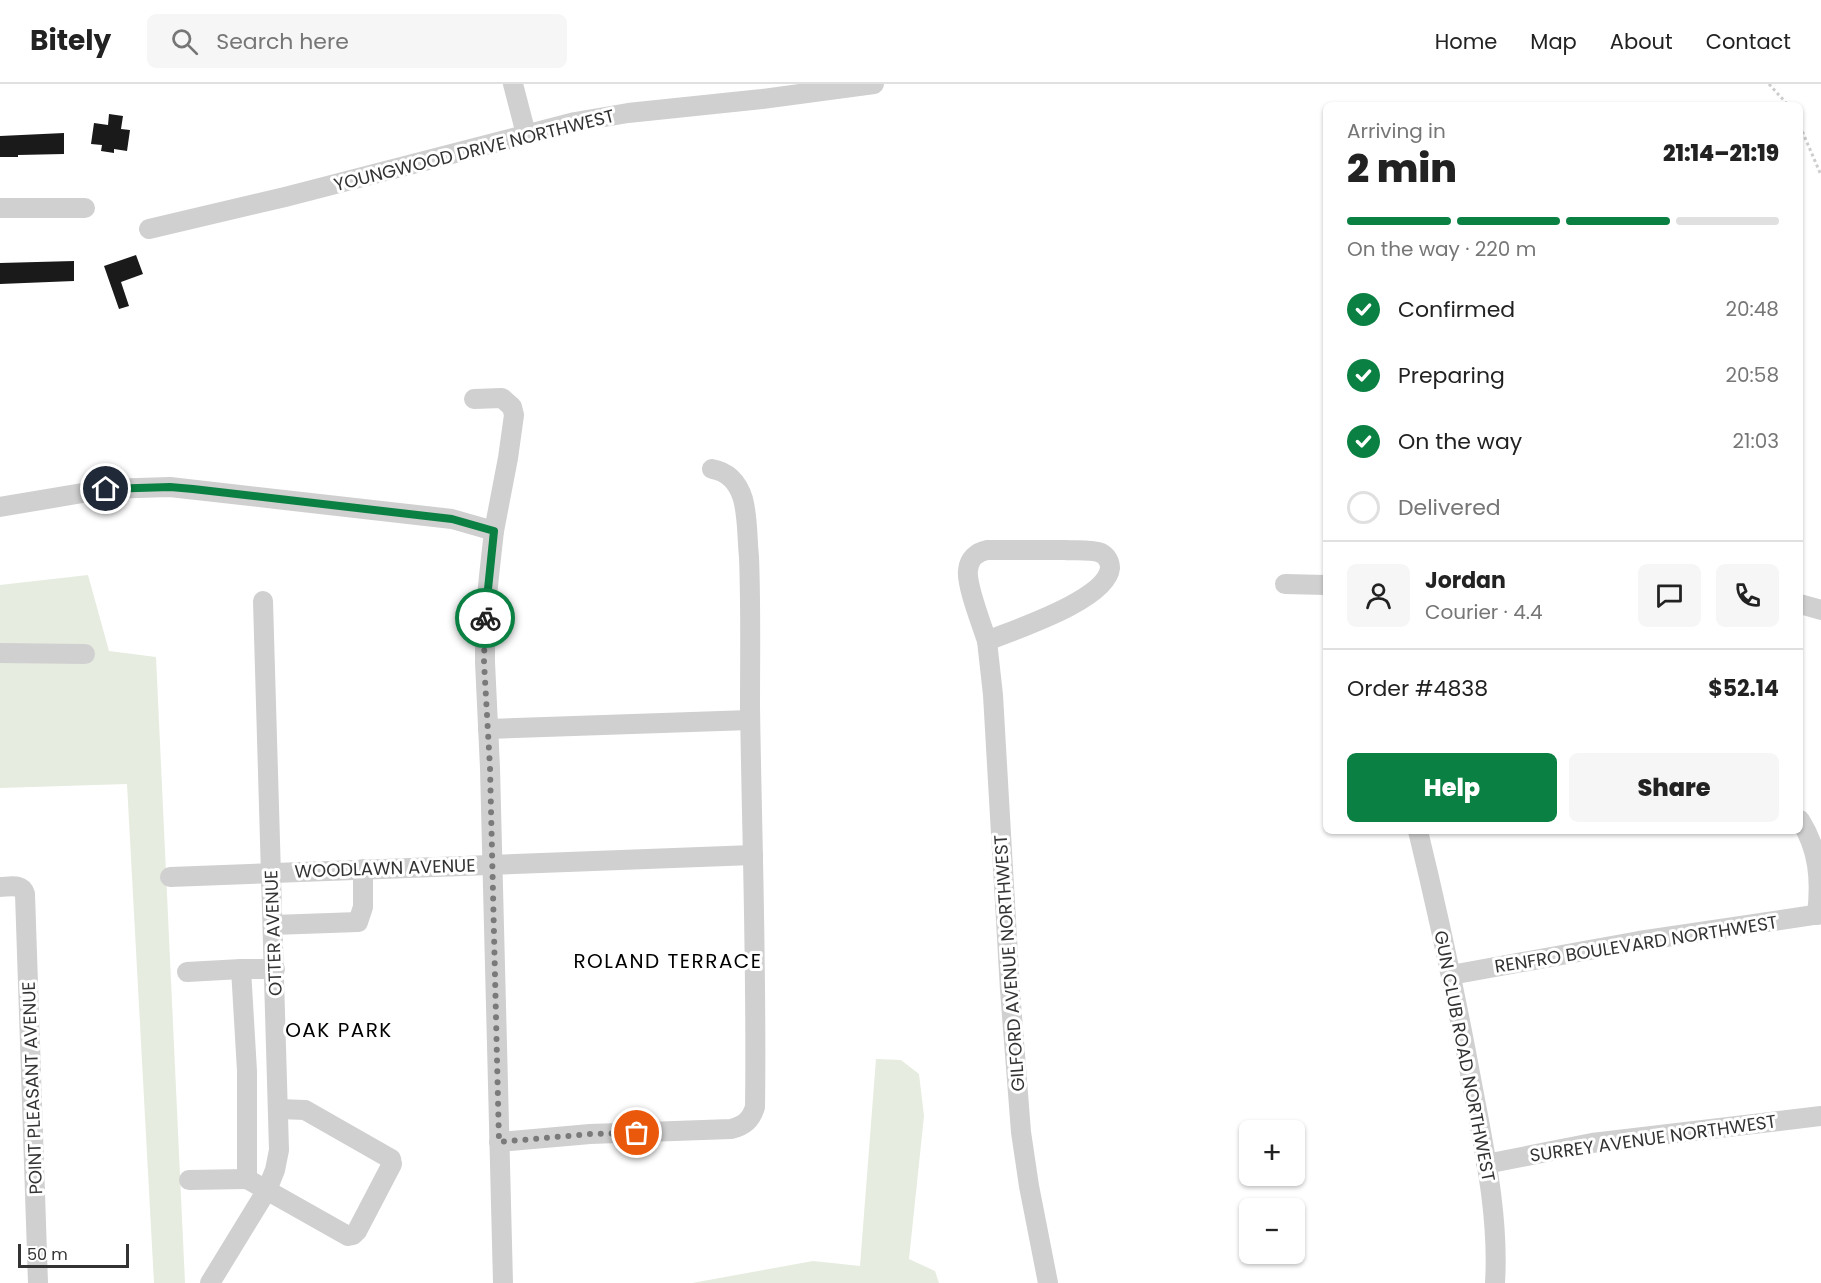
<!DOCTYPE html>
<html lang="en">
<head>
<meta charset="utf-8">
<style>
  :root { --surface:#fff; --page:#f6f6f6; --text:#222; --muted:#767676; --line:#e0e0e0; --accent:#0b8043 }
  body { margin:0; font-family:Poppins,sans-serif; background:var(--page); color:var(--text); height:100vh; display:flex; flex-direction:column; font-size:22px; white-space:nowrap }
  * { box-sizing:border-box; margin:0 }
  p { font-size:20px; color:var(--muted) }
  .icon { flex:none; width:33px; height:33px; fill:none; stroke:currentColor; stroke-width:2; stroke-linecap:round; stroke-linejoin:round }
  .map { position:relative; flex:1; overflow:hidden }
  .sheet { position:absolute; left:1323px; top:18px; width:480px; height:732px; display:flex; flex-direction:column; background:var(--surface); border-radius:9px; box-shadow:0 2px 4px #0004 }
  .sheet>* { flex:none }
  .controls { position:absolute; left:1239px; top:1036px; display:grid; gap:12px }
  .controls a { display:grid; place-items:center; width:66px; height:66px; border-radius:9px; background:var(--surface); box-shadow:0 2px 4px #0004; font-size:30px }
  .scale { position:absolute; left:18px; bottom:15px; width:111px; box-sizing:border-box; padding-left:6px; border:3px solid #333; border-top:0; font-size:16px; line-height:21px; white-space:nowrap; color:#333; -webkit-text-stroke:4px #fff; paint-order:stroke }
  .pin { position:absolute; display:grid; place-items:center; width:51px; height:51px; color:#fff; margin:-26px; border:3px solid #fff; border-radius:50%; box-shadow:0 2px 6px #0007 }
  .courier { position:absolute; display:grid; place-items:center; width:60px; height:60px; margin:-30px; border:4px solid #0b8043; border-radius:50%; background:#fff; color:#222; box-shadow:0 2px 8px #0007 }
  .head em { font-style:normal; font-weight:800 }
  .head div { display:flex; flex-direction:column-reverse }
  .head { display:flex; align-items:center; justify-content:space-between; height:102px; padding:0 24px }
  h1 { font-size:39px; font-weight:800; line-height:45px }
  .bar { display:grid; grid-template-columns:repeat(4,1fr); gap:9px 6px; align-content:center; height:72px; padding:0 24px }
  .bar i { height:8px; border-radius:4px; background:var(--line) }
  .bar .current { background:var(--accent) }
  .bar p { grid-column:span 4 }
  .line { display:flex; align-items:center; gap:15px; padding:0 24px; border-top:2px solid var(--line) }
  .line div { flex:1 }
  .round { display:grid; place-items:center; flex:none; width:63px; height:63px; border-radius:9px; background:var(--page) }
  ol { padding:0 24px; list-style:none }
  li { display:flex; align-items:center; gap:18px; height:66px }
  li p { margin-inline-start:auto }
  li .icon { padding:6px; border-radius:50%; background:var(--accent); color:#fff; stroke-width:4 }
  li:last-child { color:var(--muted) }
  li i { width:33px; height:33px; border:3px solid var(--line); border-radius:50% }
  .action { display:flex; gap:12px; margin-top:auto; padding:12px 24px }
  .action a { flex:1; height:69px; border-radius:9px; background:var(--accent); color:#fff; font-size:24px; font-weight:800; line-height:69px; text-align:center }
  .action a+a { background:var(--page); color:var(--text) }
  header { display:flex; align-items:center; gap:36px; box-sizing:border-box; height:84px; padding:0 30px; background:var(--surface); border-bottom:2px solid var(--line) }
  header strong { font-size:28px }
  nav { display:flex; gap:33px; margin-inline-start:auto; font-size:21px }
  .search { width:420px; height:54px; background:var(--page); display:flex; align-items:center; gap:15px; box-sizing:border-box; padding:0 21px; border-radius:9px; color:var(--muted); font-size:22px }
  .map>svg:first-child { display:block }
  .green { fill:#e6ecdf }
  .building { fill:#1a1a1a }
  .lines { fill:none; stroke-linecap:round; stroke-linejoin:round }
  .path { stroke:#cdcdcd; stroke-width:3; stroke-dasharray:3 3; stroke-linecap:butt }
  .minor { stroke:#d0d0d0; stroke-width:20 }
  .done { stroke:#7a7a7a; stroke-width:6; stroke-dasharray:0 10.8 }
  .route { stroke:#0b8043; stroke-width:8 }
  .labels { text-anchor:middle; dominant-baseline:central; stroke-width:6; stroke-linejoin:round; paint-order:stroke }
  .street-label { font-size:18px; fill:#333; stroke:#fff }
  .neighbourhood-label { font-size:20px; letter-spacing:1.5px; fill:#000; stroke:#fff }
</style>
</head>
<body>
<header>
<strong>Bitely</strong>
<div class="search"><svg class="icon" aria-label="search" viewBox="0 0 24 24"><circle cx="10" cy="10" r="6"/><path d="M15 15l6 6"/></svg>Search here</div>
<nav><a>Home</a><a>Map</a><a>About</a><a>Contact</a></nav>
</header>
<div class="map">
<svg width="1821" height="1199" viewBox="0 0 1821 1199">
  <rect width="100%" height="100%" fill="#fff"/>
  <g class="green">
    <path d="M88 491 109 567 156 573 185 1199H154L127 700 0 704V501Z"/>
    <path d="M876 975 901 976 919 990 924 1032 909 1175 935 1187 939 1199H692L813 1177 860 1182Z"/>
  </g>
  <g class="building">
    <path d="M109 30 123 32 121 45 130 46 127 67 114 65V69L101 67 102 61 91 60 94 39 108 41Z"/>
    <path d="M64 49V70L18 71V73H0V52Z"/>
    <path d="M136 171 143 190 121 198 129 222 119 225 104 182Z"/>
    <path d="M74 177V197L0 200V179Z"/>
  </g>
  <g class="lines">
    <g class="path">
      <path d="M1769 0 1788 21"/>
      <path d="M1800 42 1821 91"/>
    </g>
    <g class="minor">
      <path d="M513 0 526 50"/>
      <path d="M0 124H85"/>
      <path d="M149 145 285 113 575 38 628 29 762 15 874 0"/>
      <path d="M474 315 502 314 512 323 514 331 508 374 494 447 489 492 485 533V578L490 684 503 1199"/>
      <path d="M0 423 106 405 170 403 452 435 494 447"/>
      <path d="M987 466C1013 466 1039 466 1065 466 1075 467 1092 465 1101 469 1107 472 1110 478 1110 484 1107 516 1013 546 987 557 982 541 966 501 968 486 969 475 977 468 987 466Z"/>
      <path d="M1285 500 1326 501"/>
      <path d="M1800 520 1821 526"/>
      <path d="M987 557 993 611 1010 906 1021 1048 1029 1102 1048 1199"/>
      <path d="M0 569 85 570"/>
      <path d="M488 645 750 636"/>
      <path d="M1800 736C1819 766 1821 796 1817 831"/>
      <path d="M1418 747C1439 833 1457 918 1473 1005 1485 1069 1499 1134 1495 1199"/>
      <path d="M170 793 753 771"/>
      <path d="M0 803C9 803 22 799 25 810L38 1199"/>
      <path d="M273 841 358 838 363 823V785"/>
      <path d="M275 885H241L247 987V1095L348 1152 353 1151 357 1147 392 1080 391 1075 305 1026 279 1025"/>
      <path d="M187 888 241 885"/>
      <path d="M1451 891 1639 857 1821 830"/>
      <path d="M499 1058 590 1050 731 1045C744 1042 751 1036 755 1023 757 890 752 757 750 623 750 573 751 523 749 473 747 454 748 434 743 415 738 399 729 388 712 385"/>
      <path d="M1486 1080 1592 1059 1821 1032"/>
      <path d="M189 1096 247 1095"/>
      <path d="M210 1199 267 1106 275 1086 279 1066 263 517"/>
    </g>
  </g>
  <g class="lines">
    <path class="done" d="M485 534 484 578 490 684 499 1058 590 1050 637 1049"/>
    <path class="route" d="M106 405 170 403 193 405 452 435 494 447 485 534"/>
  </g>
  <g class="labels">
    <g class="street-label">
      <text transform="translate(474 66) rotate(-14)">YOUNGWOOD DRIVE NORTHWEST</text>
      <text transform="translate(385 784) rotate(-2)">WOODLAWN AVENUE</text>
      <text transform="translate(273 849) rotate(-92)">OTTER AVENUE</text>
      <text transform="translate(1636 860) rotate(-9)">RENFRO BOULEVARD NORTHWEST</text>
      <text transform="translate(1009 879) rotate(-94)">GILFORD AVENUE NORTHWEST</text>
      <text transform="translate(1465 972) rotate(79)">GUN CLUB ROAD NORTHWEST</text>
      <text transform="translate(32 1004) rotate(-92)">POINT PLEASANT AVENUE</text>
      <text transform="translate(1653 1054) rotate(-8)">SURREY AVENUE NORTHWEST</text>
    </g>
    <g class="neighbourhood-label">
      <text x="668" y="877">ROLAND TERRACE</text>
      <text x="339" y="946">OAK PARK</text>
    </g>
  </g>
</svg>
<div class="controls">
<a>+</a>
<a>−</a>
</div>
<div class="scale">50 m</div>
<div class="pin" style="left:637px;top:1049px;background:#ea580c"><svg class="icon" aria-label="bag" viewBox="0 0 24 24"><path d="M5 8h14l-1 12H6zM9 8a3 3 0 0 1 6 0"/></svg></div>
<div class="pin" style="left:106px;top:405px;background:#1f2937"><svg class="icon" aria-label="home" viewBox="0 0 24 24"><path d="M3 11l9-7 9 7M6 9v11h12V9"/></svg></div>
<div class="courier" style="left:485px;top:534px"><svg class="icon" aria-label="bike" viewBox="0 0 24 24"><circle cx="6" cy="16" r="4"/><circle cx="18" cy="16" r="4"/><path d="M6 16l4-8h5l3 8M10 8l3 8H6M13 5h3"/></svg></div>
<section class="sheet">
<div class="head"><div><h1>2 min</h1><p>Arriving in</p></div><em>21:14–21:19</em></div>
<div class="bar"><i class="current"></i><i class="current"></i><i class="current"></i><i></i><p>On the way · 220 m</p></div>
<ol>
<li><svg class="icon" aria-label="check" viewBox="0 0 24 24"><path d="M5 12l5 5 9-10"/></svg>Confirmed<p>20:48</p></li>
<li><svg class="icon" aria-label="check" viewBox="0 0 24 24"><path d="M5 12l5 5 9-10"/></svg>Preparing<p>20:58</p></li>
<li><svg class="icon" aria-label="check" viewBox="0 0 24 24"><path d="M5 12l5 5 9-10"/></svg>On the way<p>21:03</p></li>
<li><i></i>Delivered</li>
</ol>
<div class="line" style="height:108px"><a class="round"><svg class="icon" aria-label="person" viewBox="0 0 24 24"><circle cx="12" cy="8" r="4"/><path d="M4 21q1-7 8-7t8 7"/></svg></a><div><b>Jordan</b><p>Courier · 4.4</p></div><a class="round"><svg class="icon" aria-label="chat" viewBox="0 0 24 24"><path d="M4 5h16v11H9l-5 4z"/></svg></a><a class="round"><svg class="icon" aria-label="phone" viewBox="0 0 24 24"><path d="M5 4h4l2 5-3 2q2 4 5 5l2-3 5 2v4C11 20 4 13 5 4z"/></svg></a></div>
<div class="line" style="height:78px"><div>Order #4838</div><b>$52.14</b></div>
<div class="action"><a>Help</a><a>Share</a></div>
</section>
</div>
</body>
</html>
